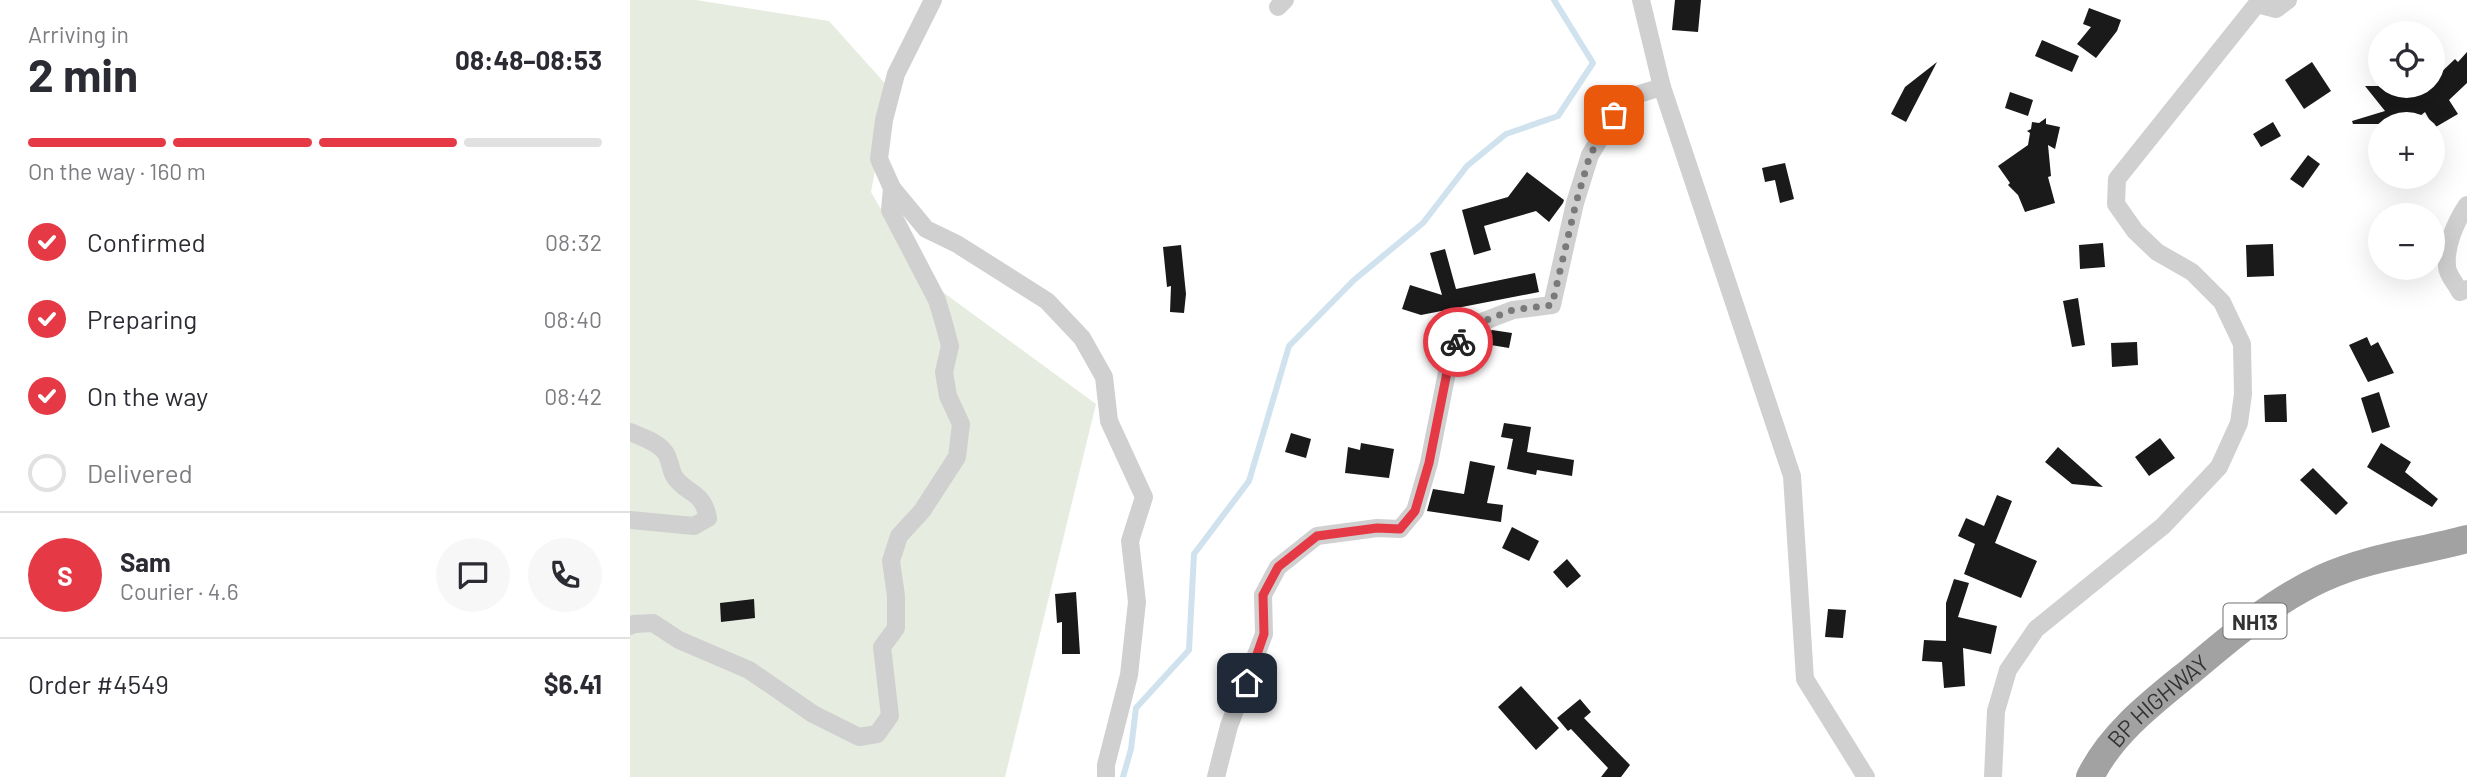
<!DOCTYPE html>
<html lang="en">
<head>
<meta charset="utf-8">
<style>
  :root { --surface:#fff; --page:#f7f7f7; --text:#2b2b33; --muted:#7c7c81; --line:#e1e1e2; --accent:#e63946 }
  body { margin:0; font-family:Barlow,sans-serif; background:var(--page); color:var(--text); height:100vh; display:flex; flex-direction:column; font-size:26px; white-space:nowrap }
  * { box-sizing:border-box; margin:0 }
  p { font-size:23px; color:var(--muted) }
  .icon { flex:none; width:38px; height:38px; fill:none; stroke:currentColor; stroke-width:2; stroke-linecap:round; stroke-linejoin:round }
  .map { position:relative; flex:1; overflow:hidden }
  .sheet { display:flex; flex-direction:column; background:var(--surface); width:630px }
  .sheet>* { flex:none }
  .buttons { position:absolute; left:1738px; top:21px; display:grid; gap:14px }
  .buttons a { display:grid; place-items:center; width:77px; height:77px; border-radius:50%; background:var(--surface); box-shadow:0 7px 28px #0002; font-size:35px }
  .pin { position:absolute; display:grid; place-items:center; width:60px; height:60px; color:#fff; margin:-30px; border-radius:14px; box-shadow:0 4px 10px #0006 }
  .courier { position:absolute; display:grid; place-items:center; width:70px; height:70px; margin:-35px; border:5px solid #e63946; border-radius:50%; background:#fff; color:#222; box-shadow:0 2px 9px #0007 }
  .head em { font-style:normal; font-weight:700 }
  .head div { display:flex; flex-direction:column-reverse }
  .head { display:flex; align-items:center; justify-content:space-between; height:119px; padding:0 28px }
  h1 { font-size:46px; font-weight:700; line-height:52px }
  .bar { display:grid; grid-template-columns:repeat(4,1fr); gap:10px 7px; align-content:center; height:84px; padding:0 28px }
  .bar i { height:9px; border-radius:5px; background:var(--line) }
  .bar .active { background:var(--accent) }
  .bar p { grid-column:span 4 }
  .line { display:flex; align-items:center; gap:18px; padding:0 28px; border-top:2px solid var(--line) }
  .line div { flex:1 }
  .round { display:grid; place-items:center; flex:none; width:74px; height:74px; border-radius:37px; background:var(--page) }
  ol { padding:0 28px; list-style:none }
  li { display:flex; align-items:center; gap:21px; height:77px }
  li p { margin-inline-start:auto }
  li .icon { padding:7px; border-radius:50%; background:var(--accent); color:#fff; stroke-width:4 }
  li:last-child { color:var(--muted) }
  li i { width:38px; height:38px; border:4px solid var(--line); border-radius:50% }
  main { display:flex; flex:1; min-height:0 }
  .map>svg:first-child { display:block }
  .green { fill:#e6ecdf }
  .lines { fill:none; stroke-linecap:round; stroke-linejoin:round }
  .stream { stroke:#cfe2ee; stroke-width:6 }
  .building { fill:#1a1a1a }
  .minor { stroke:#d0d0d0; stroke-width:18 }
  .trunk { stroke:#a2a2a2; stroke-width:28 }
  .done { stroke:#7a7a7a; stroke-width:7; stroke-dasharray:0 12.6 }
  .route { stroke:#e63946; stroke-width:9 }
  .labels { text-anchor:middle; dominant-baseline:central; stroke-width:7; stroke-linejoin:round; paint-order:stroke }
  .shield { fill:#fff; stroke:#707070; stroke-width:2 }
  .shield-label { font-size:21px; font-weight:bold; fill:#333 }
  .street-label { font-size:23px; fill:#333; stroke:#fff }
</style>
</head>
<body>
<main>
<section class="sheet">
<div class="head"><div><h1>2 min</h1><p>Arriving in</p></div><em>08:48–08:53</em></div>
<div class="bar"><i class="active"></i><i class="active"></i><i class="active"></i><i></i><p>On the way · 160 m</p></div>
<ol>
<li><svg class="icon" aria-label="check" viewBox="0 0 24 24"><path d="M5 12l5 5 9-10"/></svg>Confirmed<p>08:32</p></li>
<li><svg class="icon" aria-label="check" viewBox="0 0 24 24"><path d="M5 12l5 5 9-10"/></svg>Preparing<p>08:40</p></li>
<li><svg class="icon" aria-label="check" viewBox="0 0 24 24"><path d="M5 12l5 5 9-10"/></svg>On the way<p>08:42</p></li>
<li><i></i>Delivered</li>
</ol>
<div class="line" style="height:126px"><b class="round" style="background:var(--accent);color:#fff">S</b><div><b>Sam</b><p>Courier · 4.6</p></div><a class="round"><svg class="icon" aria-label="chat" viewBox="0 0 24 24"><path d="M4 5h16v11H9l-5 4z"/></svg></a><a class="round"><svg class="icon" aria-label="phone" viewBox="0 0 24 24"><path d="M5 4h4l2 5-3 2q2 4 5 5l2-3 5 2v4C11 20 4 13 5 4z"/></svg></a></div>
<div class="line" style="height:91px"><div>Order #4549</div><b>$6.41</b></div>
</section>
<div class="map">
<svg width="1837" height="777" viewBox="0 0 1837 777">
  <rect width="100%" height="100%" fill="#fff"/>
  <path class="green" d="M0 0H66L199 21 260 89 241 192 288 274 466 404 375 777H0Z"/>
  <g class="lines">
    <path class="stream" d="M493 777 501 749 506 708 559 650 564 554 619 481 659 346 724 280 793 223 837 166 876 134 928 116 963 63 924 0"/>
  </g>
  <g class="building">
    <path d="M1045 0H1071L1068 32 1042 30Z"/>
    <path d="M1459 8 1491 20 1487 31 1466 58 1447 44 1461 27 1453 24Z"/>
    <path d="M1412 40 1449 56 1442 72 1405 56Z"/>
    <path d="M1837 52V83L1819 100 1828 114 1804 128 1795 112 1780 124H1723L1722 121 1755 111 1735 86H1768L1775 95 1788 86H1802V81L1825 59 1828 62Z"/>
    <path d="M1307 62 1276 122 1261 114 1275 87Z"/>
    <path d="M1682 62 1701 91 1674 109 1655 80Z"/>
    <path d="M1380 92 1403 100 1398 116 1375 108Z"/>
    <path d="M1416 118V124L1430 127 1425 149 1418 145 1421 176 1418 177 1425 203 1395 212 1388 195 1378 185 1380 183 1368 166 1398 145 1400 133 1397 131 1401 129 1402 122 1409 123Z"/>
    <path d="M1643 122 1651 136 1631 147 1623 134Z"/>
    <path d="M1678 155 1690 164 1673 188 1660 179Z"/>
    <path d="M1155 163 1164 199 1150 203 1145 180 1135 182 1132 168Z"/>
    <path d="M897 172 934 200 933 203 919 222 906 211 854 226 861 250 844 255 832 210 878 197Z"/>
    <path d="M1473 243 1475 267 1450 269 1449 245Z"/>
    <path d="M1643 244 1644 276 1617 277 1616 245Z"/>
    <path d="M551 245 556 294 554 313 540 312 541 286 537 287 533 247Z"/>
    <path d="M815 249 826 289 905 273 909 292 791 315 772 309 780 285 812 295 800 253Z"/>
    <path d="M1448 298 1455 345 1442 347 1433 301Z"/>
    <path d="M862 330 882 333 879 348 849 343 851 337Z"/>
    <path d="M1737 337 1741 346 1748 342 1764 373 1738 382 1719 345Z"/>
    <path d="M1507 342 1508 365 1482 367 1481 343Z"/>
    <path d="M1749 392 1760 427 1742 433 1731 398Z"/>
    <path d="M1656 394 1657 422H1635L1634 395Z"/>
    <path d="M874 423 901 427 897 452 944 460 942 476 907 470 906 475 877 469 883 439 871 437Z"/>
    <path d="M661 433 681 439 676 458 655 452Z"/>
    <path d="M1530 438 1545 458 1519 476 1505 457Z"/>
    <path d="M731 443 764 449 759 478 715 473 718 447 730 450Z"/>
    <path d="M1751 443 1781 462 1775 472 1808 499 1802 507 1737 467Z"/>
    <path d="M1428 447 1473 487 1442 484 1415 462Z"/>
    <path d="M840 461 865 466 857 503 873 505 871 522 797 511 803 489 834 494Z"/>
    <path d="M1683 468 1718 503 1706 515 1670 480Z"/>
    <path d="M1367 495 1382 501 1365 543 1407 561 1391 598 1334 574 1345 544 1328 536 1336 518 1354 526Z"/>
    <path d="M882 527 909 541 899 561 872 548Z"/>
    <path d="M937 559 951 576 937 588 923 572Z"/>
    <path d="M1324 579 1339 583 1328 617 1367 626 1361 654 1333 648 1335 686 1314 688 1312 662 1292 661 1294 640 1316 641V603Z"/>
    <path d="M446 592 450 654H432V622L427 623 425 594Z"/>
    <path d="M124 599 125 618 91 622 90 603Z"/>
    <path d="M1198 609 1216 610 1213 638 1195 637Z"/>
    <path d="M891 686 929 728 906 750 868 707Z"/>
    <path d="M950 699 961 712 954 718 1000 765 991 777H971L978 768 941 729 938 731 927 718Z"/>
  </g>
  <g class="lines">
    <g class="minor">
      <path d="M303 0 266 74 254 120 249 159 262 188 296 229 327 244 417 301 452 338 474 377 479 421 514 497 500 541 507 602 499 675 476 765V777"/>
      <path d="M1011 0 1032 87 1162 476 1175 679 1236 777"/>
      <path d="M648 7 655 0"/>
      <path d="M1837 205C1826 221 1815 246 1817 266 1817 274 1826 284 1830 292L1837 289"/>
      <path d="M0 432C11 437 26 441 34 451 40 457 40 469 44 476 55 494 73 490 78 518L64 526 0 520"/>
      <path d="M0 626 4 624 23 623 49 640 119 670 183 714 229 737 247 734 260 716 252 647 266 628V596L261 561 269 536 292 511 327 457 331 424 318 396 314 372 320 346 313 320 307 300 260 210 262 188"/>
      <path d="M586 777 599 726 634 634 633 595 648 567 687 536 747 528 770 529 785 511 799 463 822 347 849 323 883 310 922 305 945 203 960 155 984 115 1009 94 1032 87"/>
      <path d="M1363 777 1366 711 1378 670 1406 629 1533 526 1589 467 1609 423 1613 394 1612 344 1592 302 1562 272 1527 252 1505 231 1486 204 1487 179 1627 4 1646 9 1658 0"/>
    </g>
    <path class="trunk" id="s1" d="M1460 777C1482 732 1524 701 1562 670 1602 636 1645 600 1693 578 1739 557 1789 552 1837 539"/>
  </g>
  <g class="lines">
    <path class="done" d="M828 342 849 323 883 310 922 305 946 203 960 155 984 115"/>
    <path class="route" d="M617 683 634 634 633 595 648 567 687 536 747 528 770 529 785 511 799 463 822 347 828 342"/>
  </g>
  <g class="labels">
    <rect class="shield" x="1593.5" y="603.5" width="63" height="35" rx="5"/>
    <g class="shield-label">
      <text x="1625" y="621">NH13</text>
    </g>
    <g class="street-label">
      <text stroke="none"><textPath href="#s1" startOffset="103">BP HIGHWAY</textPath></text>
    </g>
  </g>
</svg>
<div class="buttons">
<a><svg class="icon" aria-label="locate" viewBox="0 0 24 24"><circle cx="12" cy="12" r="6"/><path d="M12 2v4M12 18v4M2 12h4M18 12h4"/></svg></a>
<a>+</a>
<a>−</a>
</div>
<div class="pin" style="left:984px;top:115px;background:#ea580c"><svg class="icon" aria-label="bag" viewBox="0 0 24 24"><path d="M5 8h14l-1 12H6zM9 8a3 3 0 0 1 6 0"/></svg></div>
<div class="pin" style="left:617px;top:683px;background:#1f2937"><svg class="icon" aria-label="home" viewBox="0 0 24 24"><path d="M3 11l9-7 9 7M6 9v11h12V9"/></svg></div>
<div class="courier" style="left:828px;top:342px"><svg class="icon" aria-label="bike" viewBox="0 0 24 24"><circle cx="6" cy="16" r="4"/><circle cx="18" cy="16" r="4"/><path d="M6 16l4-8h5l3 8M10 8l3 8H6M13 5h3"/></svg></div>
</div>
</main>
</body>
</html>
